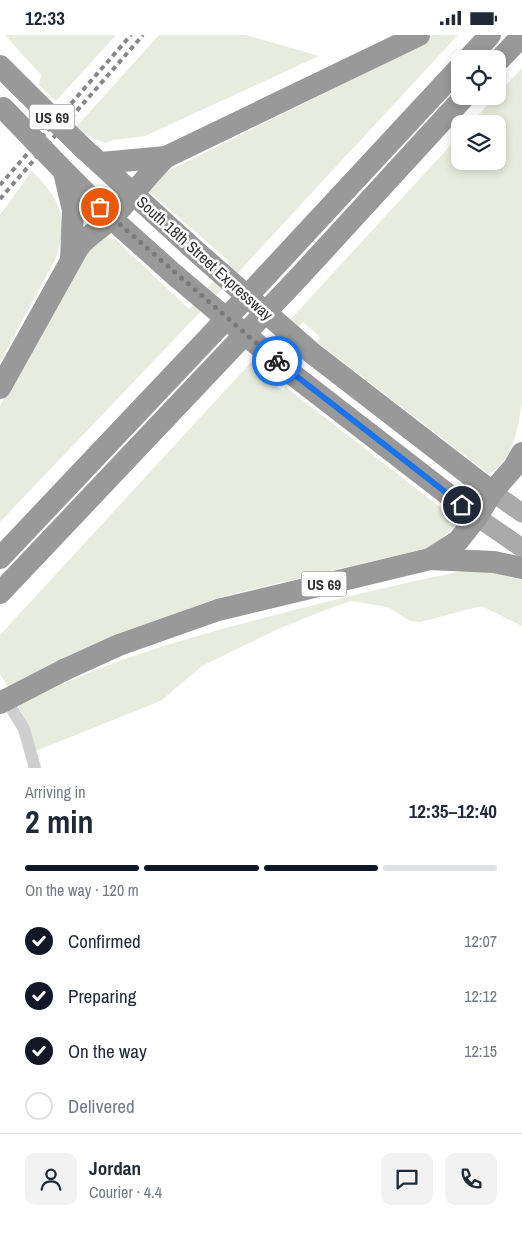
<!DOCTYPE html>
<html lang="en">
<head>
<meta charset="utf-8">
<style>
  :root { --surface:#fff; --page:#f2f2f3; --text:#1f2937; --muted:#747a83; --line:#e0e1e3; --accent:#111827 }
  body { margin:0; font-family:"Archivo Narrow",sans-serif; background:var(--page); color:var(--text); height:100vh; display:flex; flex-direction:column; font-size:19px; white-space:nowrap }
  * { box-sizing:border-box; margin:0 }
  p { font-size:16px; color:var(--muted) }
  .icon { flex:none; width:28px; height:28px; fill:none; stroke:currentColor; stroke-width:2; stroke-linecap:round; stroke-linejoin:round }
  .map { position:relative; height:733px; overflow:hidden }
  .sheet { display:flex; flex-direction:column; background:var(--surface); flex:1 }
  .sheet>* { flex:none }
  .fabs { position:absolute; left:451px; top:15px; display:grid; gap:10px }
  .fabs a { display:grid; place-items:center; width:55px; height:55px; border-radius:10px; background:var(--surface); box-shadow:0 2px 8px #0003; font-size:25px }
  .pin { position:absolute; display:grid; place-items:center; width:42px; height:42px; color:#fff; margin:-21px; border:2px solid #fff; border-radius:50%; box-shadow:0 1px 5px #0007 }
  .courier { position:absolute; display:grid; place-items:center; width:50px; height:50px; margin:-25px; border:4px solid #1a73e8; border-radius:50%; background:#fff; color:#222; box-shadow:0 1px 6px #0007 }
  .overview em { font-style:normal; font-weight:700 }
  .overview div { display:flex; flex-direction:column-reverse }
  .overview { display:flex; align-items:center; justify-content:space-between; height:85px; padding:0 25px }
  h1 { font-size:32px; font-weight:700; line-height:38px }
  .bar { display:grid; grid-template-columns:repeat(4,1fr); gap:8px 5px; align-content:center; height:60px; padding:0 25px }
  .bar i { height:6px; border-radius:4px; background:var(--line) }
  .bar .active { background:var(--accent) }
  .bar p { grid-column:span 4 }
  .line { display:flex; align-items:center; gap:12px; padding:0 25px; border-top:1px solid var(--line) }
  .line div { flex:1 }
  .round { display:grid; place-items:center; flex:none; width:52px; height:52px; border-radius:10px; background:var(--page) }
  ol { padding:0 25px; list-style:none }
  li { display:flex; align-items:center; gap:15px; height:55px }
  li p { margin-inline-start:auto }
  li .icon { padding:5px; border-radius:50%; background:var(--accent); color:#fff; stroke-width:4 }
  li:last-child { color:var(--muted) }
  li i { width:28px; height:28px; border:2px solid var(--line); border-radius:50% }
  .status { display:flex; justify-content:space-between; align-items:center; height:35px; padding:0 25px; background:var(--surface); direction:ltr }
  .status svg { height:14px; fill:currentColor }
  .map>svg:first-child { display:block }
  .green { fill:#e8ecde }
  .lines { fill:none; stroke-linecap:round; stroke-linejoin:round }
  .street { stroke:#cfcfcf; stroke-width:12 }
  .primary { stroke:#aaa; stroke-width:19 }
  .highway { stroke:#999; stroke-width:22 }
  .rail { stroke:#878787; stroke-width:4; stroke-dasharray:5 4; stroke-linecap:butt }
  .highway-bridge { stroke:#999; stroke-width:22 }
  .done { stroke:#7a7a7a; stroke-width:5; stroke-dasharray:0 9 }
  .route { stroke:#1a73e8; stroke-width:6 }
  .labels { text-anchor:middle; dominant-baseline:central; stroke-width:5; stroke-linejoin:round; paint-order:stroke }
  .shield { fill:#fff; stroke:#707070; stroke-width:1 }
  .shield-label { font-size:15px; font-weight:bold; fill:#323232 }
  .street-label { font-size:16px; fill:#323232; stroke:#fff }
</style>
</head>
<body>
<div class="status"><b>12:33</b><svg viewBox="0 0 49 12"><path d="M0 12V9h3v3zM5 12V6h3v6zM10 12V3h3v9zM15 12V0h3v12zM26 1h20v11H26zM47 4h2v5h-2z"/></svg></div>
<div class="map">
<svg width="522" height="733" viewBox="0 0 522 733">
  <rect width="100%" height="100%" fill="#fff"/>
  <g class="green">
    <path d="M5 0H116L56 66 39 50 41 40Z"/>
    <path d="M159 0H246L319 21 145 101 114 105 105 108 89 101 77 91Z"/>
    <path d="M433 0H458L246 229 0 487V371L89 213 105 202 115 204 189 274 230 227 145 153 166 137 317 62Z"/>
    <path d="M522 33V368C517 396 515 423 489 439L317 307 320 302 303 287 258 339 283 356 286 352 459 487 432 512 224 561 183 576 8 652 0 639V600L460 100V126H498V89H470Z"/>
    <path d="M32 136C60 165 69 181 56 223L0 327V180Z"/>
    <path d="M463 536H486L522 545V591L482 571 420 587 410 586 388 572 352 566 336 571 280 593 202 631 162 665 148 671 36 716 18 670C94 631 174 606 256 585 325 567 393 550 463 536Z"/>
  </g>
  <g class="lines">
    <path class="street" d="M3 660 24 694 35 733"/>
    <g class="primary">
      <path d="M492 457 522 478"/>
      <path d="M477 482 522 513"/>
    </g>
    <g class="highway">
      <path d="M468 24 490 0"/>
      <path d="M498 26 522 1"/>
      <path d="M0 31 22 53"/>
      <path d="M82 112 199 219"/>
      <path d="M101 128 166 122"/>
      <path d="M60 132 111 183 177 242"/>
      <path d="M64 137 73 175 71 225"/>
      <path d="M312 318 492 457"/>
      <path d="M292 339 477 482"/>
      <path d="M0 353 78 213C87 200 101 194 112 183 131 163 146 141 166 122L419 0"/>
      <path d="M0 523 212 299 460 32"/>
      <path d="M430 524 458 506 477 482 492 457 514 432 522 418"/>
      <path d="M0 558 299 242 465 61"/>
      <path d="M64 635 119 610 218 575 430 524 494 527 522 533"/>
    </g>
    <g class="rail">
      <path d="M0 150 131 0"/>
      <path d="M0 164 143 0"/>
    </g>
    <g class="highway-bridge">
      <path d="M22 53 82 112"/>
      <path d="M3 73 60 132"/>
      <path d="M199 219 312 318"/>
      <path d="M177 242 292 339"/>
      <path d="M0 668 64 635"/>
    </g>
  </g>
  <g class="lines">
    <path class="done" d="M100 172 277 326"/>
    <path class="route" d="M277 326 462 470"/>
  </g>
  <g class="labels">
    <g class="shield">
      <rect x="29.5" y="69.5" width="45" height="25" rx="4"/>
      <rect x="301.5" y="536.5" width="45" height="25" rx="4"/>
    </g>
    <g class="shield-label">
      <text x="52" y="82">US 69</text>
      <text x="324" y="549">US 69</text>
    </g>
    <g class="street-label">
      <text transform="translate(205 223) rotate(42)">South 18th Street Expressway</text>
    </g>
  </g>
</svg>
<div class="fabs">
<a><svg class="icon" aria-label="locate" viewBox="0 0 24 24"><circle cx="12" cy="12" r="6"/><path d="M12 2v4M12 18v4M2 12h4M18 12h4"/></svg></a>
<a><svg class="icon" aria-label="layers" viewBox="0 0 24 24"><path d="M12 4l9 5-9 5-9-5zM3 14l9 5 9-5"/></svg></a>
</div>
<div class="pin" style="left:100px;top:172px;background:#ea580c"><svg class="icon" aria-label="bag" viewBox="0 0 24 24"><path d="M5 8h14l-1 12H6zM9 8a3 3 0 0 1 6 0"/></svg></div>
<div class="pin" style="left:462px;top:470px;background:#1f2937"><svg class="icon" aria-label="home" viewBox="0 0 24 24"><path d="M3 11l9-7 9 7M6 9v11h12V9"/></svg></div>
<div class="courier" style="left:277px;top:326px"><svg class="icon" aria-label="bike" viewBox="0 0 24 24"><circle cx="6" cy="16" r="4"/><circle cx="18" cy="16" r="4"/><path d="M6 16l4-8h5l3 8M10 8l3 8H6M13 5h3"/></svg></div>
</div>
<section class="sheet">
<div class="overview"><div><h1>2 min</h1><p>Arriving in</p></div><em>12:35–12:40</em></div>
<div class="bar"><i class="active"></i><i class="active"></i><i class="active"></i><i></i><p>On the way · 120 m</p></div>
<ol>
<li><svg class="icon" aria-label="check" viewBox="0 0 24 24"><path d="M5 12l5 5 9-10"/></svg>Confirmed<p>12:07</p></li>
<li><svg class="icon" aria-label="check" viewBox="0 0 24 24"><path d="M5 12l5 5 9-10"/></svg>Preparing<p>12:12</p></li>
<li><svg class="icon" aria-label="check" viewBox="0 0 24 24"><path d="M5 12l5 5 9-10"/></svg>On the way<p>12:15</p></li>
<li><i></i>Delivered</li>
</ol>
<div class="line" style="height:90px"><a class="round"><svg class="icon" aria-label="person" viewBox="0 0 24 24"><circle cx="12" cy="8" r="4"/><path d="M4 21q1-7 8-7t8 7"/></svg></a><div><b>Jordan</b><p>Courier · 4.4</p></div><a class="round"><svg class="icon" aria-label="chat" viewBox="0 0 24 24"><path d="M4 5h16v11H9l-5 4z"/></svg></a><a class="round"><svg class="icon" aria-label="phone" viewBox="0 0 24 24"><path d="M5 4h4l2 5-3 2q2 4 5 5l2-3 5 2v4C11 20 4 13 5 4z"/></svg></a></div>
</section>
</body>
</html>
